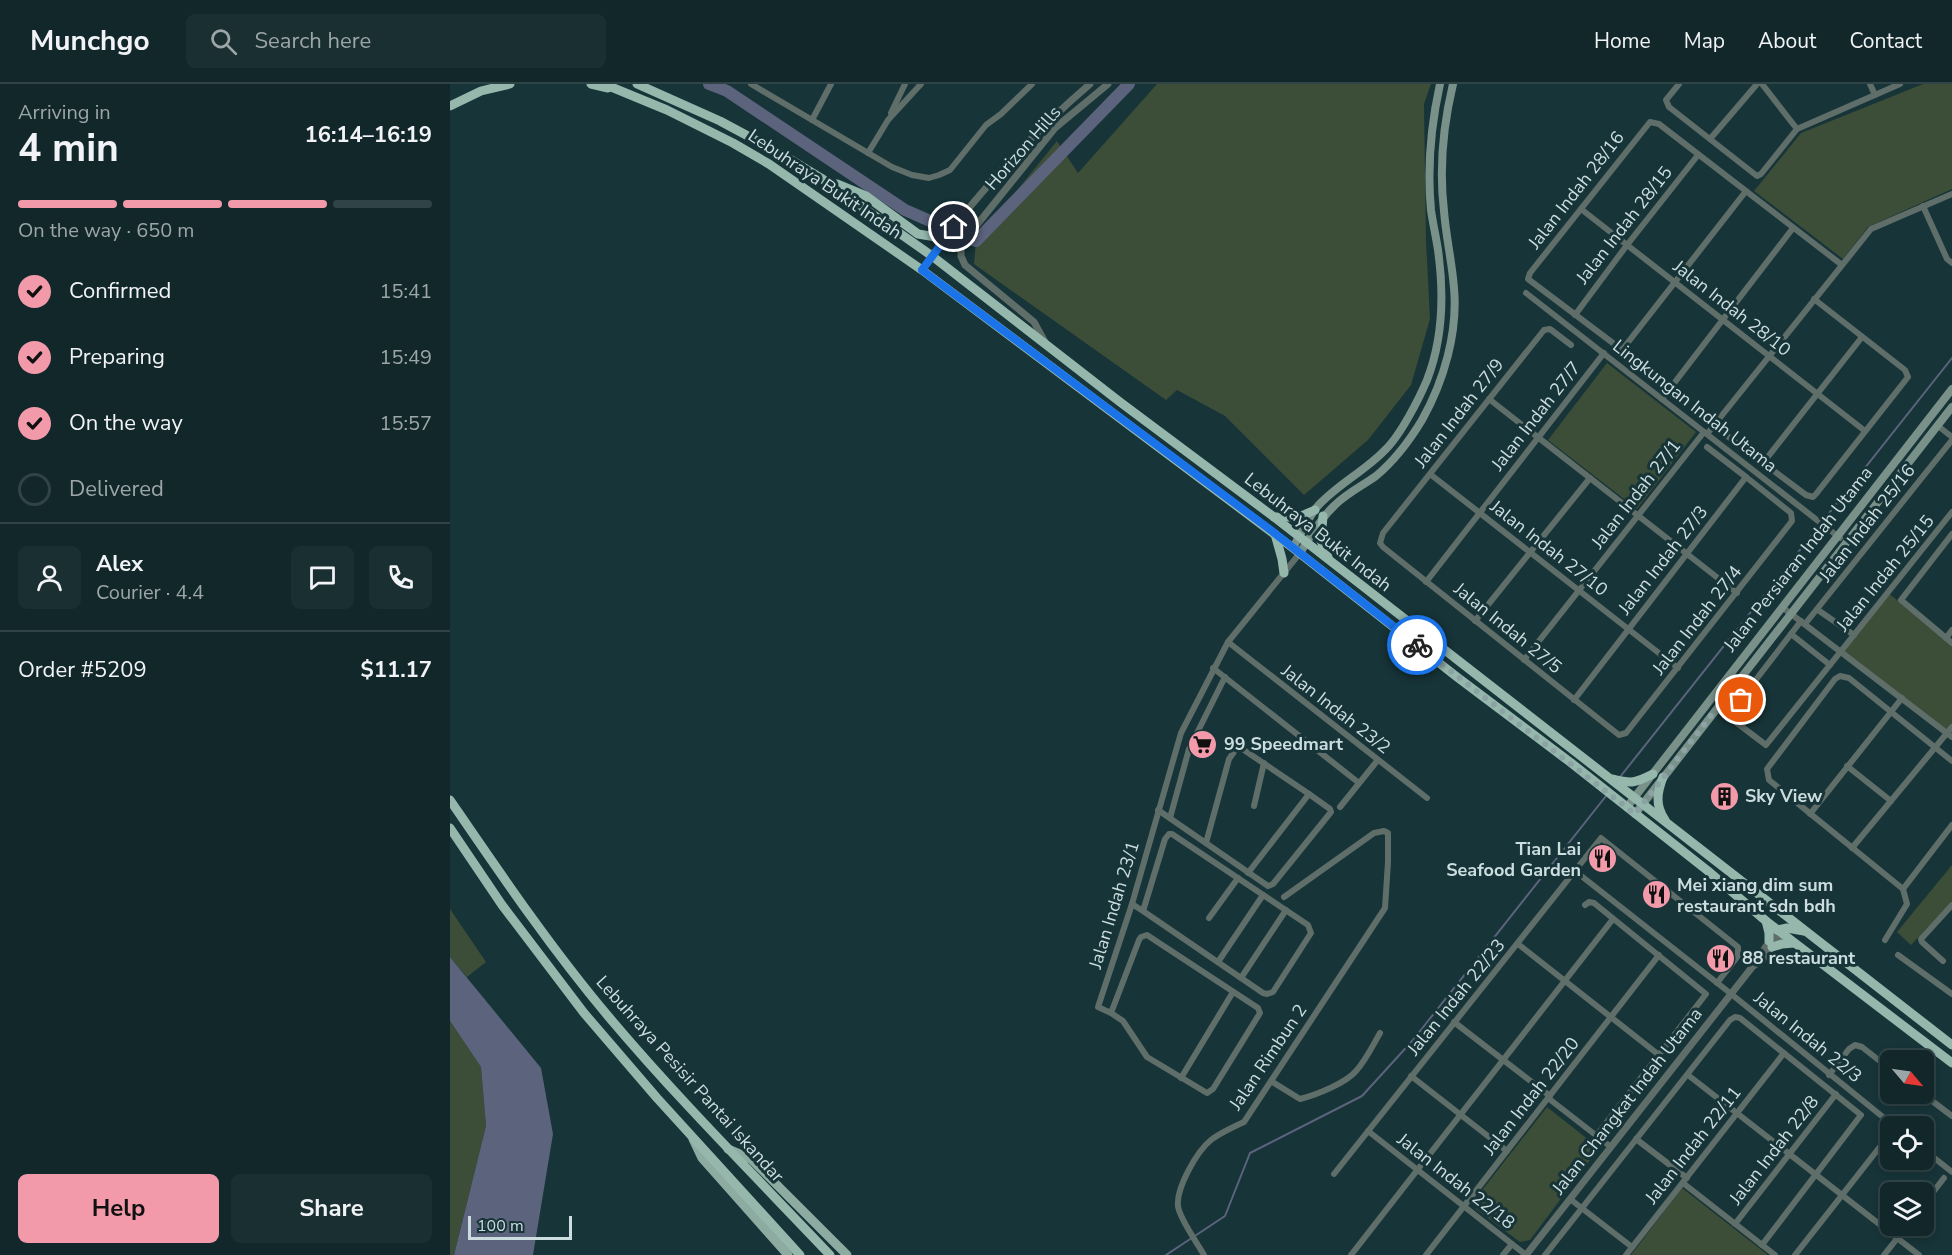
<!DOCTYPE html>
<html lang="en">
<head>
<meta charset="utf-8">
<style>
  :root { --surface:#11272a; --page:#1a2f32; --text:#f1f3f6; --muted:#9ca5a8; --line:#304447; --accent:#f39aaa }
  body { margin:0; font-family:"Nunito Sans",sans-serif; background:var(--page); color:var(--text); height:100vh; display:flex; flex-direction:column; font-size:22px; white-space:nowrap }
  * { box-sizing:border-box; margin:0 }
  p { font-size:20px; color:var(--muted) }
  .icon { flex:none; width:33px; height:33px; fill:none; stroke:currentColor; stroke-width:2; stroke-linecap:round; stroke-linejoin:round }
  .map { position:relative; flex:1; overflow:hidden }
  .panel { display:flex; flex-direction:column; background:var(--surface); width:450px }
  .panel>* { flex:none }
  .needle { width:39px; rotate:119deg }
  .buttons { position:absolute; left:1430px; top:966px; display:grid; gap:12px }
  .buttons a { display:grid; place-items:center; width:54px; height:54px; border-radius:9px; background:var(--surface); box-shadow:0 3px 9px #0003,0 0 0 2px var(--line); font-size:30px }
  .scale { position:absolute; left:18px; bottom:15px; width:104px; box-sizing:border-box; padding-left:6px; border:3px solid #ccdddf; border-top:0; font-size:16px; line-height:21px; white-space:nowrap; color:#ccdddf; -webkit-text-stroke:4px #173438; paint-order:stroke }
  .pin { position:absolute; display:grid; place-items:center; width:51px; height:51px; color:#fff; margin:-26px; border:3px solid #fff; border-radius:50%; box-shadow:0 2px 6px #0007 }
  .courier { position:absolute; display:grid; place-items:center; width:60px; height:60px; margin:-30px; border:4px solid #1a73e8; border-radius:50%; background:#fff; color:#222; box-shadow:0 2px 8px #0007 }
  .overview em { font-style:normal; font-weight:700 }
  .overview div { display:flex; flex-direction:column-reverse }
  .overview { display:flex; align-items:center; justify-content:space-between; height:102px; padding:0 18px }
  h1 { font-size:39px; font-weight:700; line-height:45px }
  .bar { display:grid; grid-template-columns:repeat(4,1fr); gap:9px 6px; align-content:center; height:72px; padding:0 18px }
  .bar i { height:8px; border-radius:4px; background:var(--line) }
  .bar .selected { background:var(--accent) }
  .bar p { grid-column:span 4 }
  .line { display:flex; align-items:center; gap:15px; padding:0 18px; border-top:2px solid var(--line) }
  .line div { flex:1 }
  .round { display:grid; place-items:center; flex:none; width:63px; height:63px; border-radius:9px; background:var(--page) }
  ol { padding:0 18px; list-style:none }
  li { display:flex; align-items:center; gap:18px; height:66px }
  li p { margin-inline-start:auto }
  li .icon { padding:6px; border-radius:50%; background:var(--accent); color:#111; stroke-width:4 }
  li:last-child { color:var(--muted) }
  li i { width:33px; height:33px; border:3px solid var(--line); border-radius:50% }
  .cta { display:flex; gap:12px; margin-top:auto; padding:12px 18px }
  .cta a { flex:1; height:69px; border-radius:9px; background:var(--accent); color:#111; font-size:24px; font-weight:700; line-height:69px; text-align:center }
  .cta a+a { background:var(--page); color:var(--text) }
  header { display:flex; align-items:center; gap:36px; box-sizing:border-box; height:84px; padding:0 30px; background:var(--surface); border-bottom:2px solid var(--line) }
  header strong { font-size:28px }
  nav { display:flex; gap:33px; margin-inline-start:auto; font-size:21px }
  .search { width:420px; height:54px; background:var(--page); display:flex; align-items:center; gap:15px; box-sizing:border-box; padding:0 21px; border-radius:9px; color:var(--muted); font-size:22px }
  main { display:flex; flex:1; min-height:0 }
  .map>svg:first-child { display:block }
  .green { fill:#3c4d38 }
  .water { fill:#5b637d }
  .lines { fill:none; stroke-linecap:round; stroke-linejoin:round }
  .stream { stroke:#5b637d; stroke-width:2 }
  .river { stroke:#5b637d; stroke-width:12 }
  .minor { stroke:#5f6e69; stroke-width:6 }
  .tertiary { stroke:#5f6e69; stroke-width:7 }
  .secondary { stroke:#799189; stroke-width:8 }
  .primary { stroke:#8daba1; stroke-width:9 }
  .trunk { stroke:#96b8ac; stroke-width:9 }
  .done { stroke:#8da2a5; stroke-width:6; stroke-dasharray:0 10.8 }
  .route { stroke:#1a73e8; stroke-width:8 }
  .labels { text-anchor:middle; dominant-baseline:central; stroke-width:6; stroke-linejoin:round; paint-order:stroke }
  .street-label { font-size:18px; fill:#ccdddf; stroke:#173438 }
  .poi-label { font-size:18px; font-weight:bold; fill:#ccdddf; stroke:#173438; text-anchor:start }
</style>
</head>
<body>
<header>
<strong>Munchgo</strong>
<div class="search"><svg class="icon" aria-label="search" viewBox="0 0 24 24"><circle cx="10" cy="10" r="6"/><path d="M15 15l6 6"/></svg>Search here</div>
<nav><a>Home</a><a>Map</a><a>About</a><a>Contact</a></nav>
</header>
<main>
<section class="panel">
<div class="overview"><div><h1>4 min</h1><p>Arriving in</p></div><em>16:14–16:19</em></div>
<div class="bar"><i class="selected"></i><i class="selected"></i><i class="selected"></i><i></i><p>On the way · 650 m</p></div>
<ol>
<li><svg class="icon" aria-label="check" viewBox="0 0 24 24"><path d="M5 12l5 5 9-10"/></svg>Confirmed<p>15:41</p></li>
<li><svg class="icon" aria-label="check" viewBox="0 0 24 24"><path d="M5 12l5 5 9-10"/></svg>Preparing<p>15:49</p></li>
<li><svg class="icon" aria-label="check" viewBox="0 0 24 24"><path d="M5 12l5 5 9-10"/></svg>On the way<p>15:57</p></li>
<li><i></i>Delivered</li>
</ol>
<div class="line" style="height:108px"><a class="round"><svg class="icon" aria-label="person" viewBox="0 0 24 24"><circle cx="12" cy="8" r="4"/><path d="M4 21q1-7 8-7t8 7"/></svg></a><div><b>Alex</b><p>Courier · 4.4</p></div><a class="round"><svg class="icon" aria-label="chat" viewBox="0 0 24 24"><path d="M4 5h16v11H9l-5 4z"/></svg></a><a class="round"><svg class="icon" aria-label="phone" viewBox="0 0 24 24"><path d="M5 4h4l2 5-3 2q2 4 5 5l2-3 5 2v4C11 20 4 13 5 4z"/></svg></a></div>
<div class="line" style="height:78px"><div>Order #5209</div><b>$11.17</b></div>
<div class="cta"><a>Help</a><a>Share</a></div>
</section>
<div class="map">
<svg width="1502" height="1171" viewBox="0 0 1502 1171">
  <rect width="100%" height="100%" fill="#173438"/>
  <g class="green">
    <path d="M707 0H981L974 20 976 156 980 235 961 301 918 356 854 411 775 332 727 306 716 316 524 180 526 157 607 57 628 89Z"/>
    <path d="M1473 0H1502V105L1418 143 1393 175 1304 107 1351 49Z"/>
    <path d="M1157 279 1246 348 1187 425 1098 356Z"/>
    <path d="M1438 509 1502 559V643L1497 649 1391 568Z"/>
    <path d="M1502 781V817L1461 861 1447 848Z"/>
    <path d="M0 825 36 878 17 893 0 873Z"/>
    <path d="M0 937 31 983 36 1042 4 1171H0Z"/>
    <path d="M1097 1023 1149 1064 1080 1156 1070 1158 1026 1125 1029 1110Z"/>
    <path d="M1232 1104 1318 1171H1181Z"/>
  </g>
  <path class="water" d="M0 873 91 984 103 1050 83 1171H4L36 1042 31 983 0 937Z"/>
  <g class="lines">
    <g class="stream">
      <path d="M1170 693 1502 274"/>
      <path d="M716 1171 775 1132 800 1069 912 1012 963 956 1156 712"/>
    </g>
    <path class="river" d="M259 0 277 7 455 126 526 157 679 0"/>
    <g class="minor">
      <path d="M301 0 442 83 462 91 479 94 489 91 500 86 536 41 551 30 582 0"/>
      <path d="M1229 0 1216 16 1219 23 1307 92 1311 90 1347 45 1450 0"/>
      <path d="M1312 0 1347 45"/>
      <path d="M1420 0 1425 11"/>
      <path d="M441 29 455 0"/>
      <path d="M362 36 381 0"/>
      <path d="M1260 55 1307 0"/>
      <path d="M418 69 438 36 471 0"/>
      <path d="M1473 122 1497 175 1502 179"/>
      <path d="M1131 125 1415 347"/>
      <path d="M1076 209 1390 454"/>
      <path d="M1125 231 1177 161 1248 71"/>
      <path d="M1121 261 1100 245 1094 246 933 449 930 459 933 463 1169 651 1176 649 1342 437 1341 429 1296 393"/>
      <path d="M1172 266 1296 107"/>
      <path d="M1192 281 1078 195 1080 189 1200 38 1209 40 1392 181"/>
      <path d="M1039 315 1287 509"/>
      <path d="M1212 315 1343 144"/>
      <path d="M1264 342 1356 411 1363 413 1366 410 1458 293 1455 286 1364 215"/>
      <path d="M1488 342 1502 353"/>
      <path d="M1257 350 1421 145 1502 110"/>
      <path d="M1313 379 1412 253"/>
      <path d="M980 390 1228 584"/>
      <path d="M1502 450 1451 516 1502 559"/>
      <path d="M976 498 1154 269"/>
      <path d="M1332 523 1502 653"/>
      <path d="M1368 526 1404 551"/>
      <path d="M1025 537 1140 394"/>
      <path d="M1355 540 1502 356"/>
      <path d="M1341 550 1380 581"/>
      <path d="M1496 554 1502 546"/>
      <path d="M778 558 977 714"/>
      <path d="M1074 576 1254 348"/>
      <path d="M763 584 909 699"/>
      <path d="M1124 616 1296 393 1257 363"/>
      <path d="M1267 624 1316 661 1502 428"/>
      <path d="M1278 632 1351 537"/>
      <path d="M1397 682 1441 717"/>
      <path d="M804 722 814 679"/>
      <path d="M890 723 927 677"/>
      <path d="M708 726 818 802 823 800 881 728 880 725 859 710"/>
      <path d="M1360 730 1452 614"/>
      <path d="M720 734 739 665 775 593"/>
      <path d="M756 759 779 675 786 665 791 664 859 710 798 789"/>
      <path d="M1402 764 1502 643"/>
      <path d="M1125 787 1280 909 1444 1042"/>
      <path d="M1453 805 1319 696 1317 685 1385 595 1390 592 1399 594 1502 677"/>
      <path d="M1453 805 1502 741"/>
      <path d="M682 820 693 827 813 909 817 910 823 908 861 849 858 841 722 750H719L715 755 693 827"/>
      <path d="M1135 821 1139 818 1144 819 1256 910 1146 1052"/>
      <path d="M759 834 788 794"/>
      <path d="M1435 856 1457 820 1453 805"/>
      <path d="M1068 860 1209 971"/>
      <path d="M1448 871 1502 910"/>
      <path d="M1493 877 1472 858 1471 855 1502 821"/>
      <path d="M768 878 813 811"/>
      <path d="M791 894 836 826"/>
      <path d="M661 929 689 856 691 853 697 851 808 924 810 929 763 1005 757 1009 697 973 673 937 661 929 648 923 682 820 731 649 778 558 850 469"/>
      <path d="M1004 938 1100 1012"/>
      <path d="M1238 991 1469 1171"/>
      <path d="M1379 991 1399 965 1405 961 1412 963 1440 985"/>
      <path d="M961 992 1057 1067"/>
      <path d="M731 994 783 908"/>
      <path d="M821 997 850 1015C866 1011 896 999 906 987 916 976 923 961 930 949"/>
      <path d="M1473 1010 1502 1032"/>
      <path d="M1098 1014 1161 1063"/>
      <path d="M918 1047 1076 1171"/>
      <path d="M1186 1055 1237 1094"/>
      <path d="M1473 1065 1502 1088"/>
      <path d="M884 1090 1151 754 1288 863V872L1267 899"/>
      <path d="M1233 1099 1325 1171"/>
      <path d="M1120 1115 1182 1163"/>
      <path d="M1473 1121 1494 1094"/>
      <path d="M1285 1140 1386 1010"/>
      <path d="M754 1171C748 1160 729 1134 728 1122 726 1104 747 1067 761 1056 770 1049 783 1043 794 1038L935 824 938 778V749L934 747 924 749 834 813"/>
      <path d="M901 1171 1163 835"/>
      <path d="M976 1171 1209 871"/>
      <path d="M1053 1171 1062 1160"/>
      <path d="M1095 1171 1280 936 1285 933 1290 934 1411 1031 1312 1161"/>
      <path d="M1176 1171 1334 969"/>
      <path d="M1345 1171 1440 1050"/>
      <path d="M1434 1171 1457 1142"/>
    </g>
    <g class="tertiary">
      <path d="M472 186C519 119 578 53 640 0"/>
      <path d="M595 258 584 238 515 181 511 172V165L526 142 605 44 658 0"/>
      <path d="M1305 881 1312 876 1332 850"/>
      <path d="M1076 1171 1303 882 1327 846"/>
    </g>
    <g class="secondary">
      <path d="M843 464C850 451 857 436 866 424 886 401 914 388 935 366 950 352 969 315 977 296 993 255 994 209 988 166 986 153 983 140 981 126 977 84 981 41 990 0"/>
      <path d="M850 469C861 452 870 435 885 421 897 409 912 402 926 392 944 377 960 356 972 336 994 297 1008 248 1004 204 1002 178 996 153 994 127 989 85 993 42 1003 0"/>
      <path d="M1177 723 1502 305"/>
      <path d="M1185 730 1502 323"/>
    </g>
    <g class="primary">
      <path d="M243 1055 252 1074 338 1171"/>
      <path d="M278 1065 301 1075 397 1171"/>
    </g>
    <g class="trunk">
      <path d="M141 0 158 4"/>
      <path d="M154 0 217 26 283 59 319 80 472 186 843 464 1007 593 1120 678 1258 787 1316 837 1502 979"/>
      <path d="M187 0 270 37 335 72 371 94 482 172 670 318 824 433 1502 961"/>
      <path d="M0 22 31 7 60 0"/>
      <path d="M387 100 416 112 468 150 486 153 504 143"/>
      <path d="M873 432 871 457 878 473"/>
      <path d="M824 433H849L865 426"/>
      <path d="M825 450 832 475 834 489"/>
      <path d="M1213 693C1207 709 1205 721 1215 736"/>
      <path d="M1163 695C1182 700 1185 699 1203 690"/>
      <path d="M0 716C50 789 100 863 158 932 228 1015 305 1092 380 1171"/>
      <path d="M0 744 52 821 134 929 207 1014 350 1171"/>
      <path d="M1316 837 1319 849V857"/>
      <path d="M1327 846 1337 844 1354 847"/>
      <path d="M1322 863 1332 860 1344 859"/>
    </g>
  </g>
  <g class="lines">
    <path class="done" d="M967 561 1185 730 1267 624 1278 632 1291 616"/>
    <path class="route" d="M504 143 472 186 818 444 967 561"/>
  </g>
  <defs>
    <symbol id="supermarket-disc" viewBox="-11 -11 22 22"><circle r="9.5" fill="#f39aaa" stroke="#173438"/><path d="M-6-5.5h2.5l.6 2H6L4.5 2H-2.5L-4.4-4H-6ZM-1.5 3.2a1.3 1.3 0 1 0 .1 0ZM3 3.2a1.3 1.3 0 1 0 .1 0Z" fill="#111"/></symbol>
    <symbol id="building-disc" viewBox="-11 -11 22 22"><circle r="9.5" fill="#f39aaa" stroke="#173438"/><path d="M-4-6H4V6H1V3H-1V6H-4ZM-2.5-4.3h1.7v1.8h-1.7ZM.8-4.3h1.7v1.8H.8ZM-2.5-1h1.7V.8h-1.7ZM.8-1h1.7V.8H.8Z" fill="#111"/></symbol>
    <symbol id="restaurant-disc" viewBox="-11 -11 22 22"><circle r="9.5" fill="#f39aaa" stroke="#173438"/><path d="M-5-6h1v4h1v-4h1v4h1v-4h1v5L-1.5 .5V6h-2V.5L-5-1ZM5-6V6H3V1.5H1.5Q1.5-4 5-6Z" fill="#111"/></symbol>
  </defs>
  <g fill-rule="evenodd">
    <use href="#supermarket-disc" x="736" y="644" width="33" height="33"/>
    <use href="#building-disc" x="1258" y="696" width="33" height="33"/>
    <use href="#restaurant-disc" x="1136" y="758" width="33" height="33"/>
    <use href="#restaurant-disc" x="1190" y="794" width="33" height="33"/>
    <use href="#restaurant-disc" x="1254" y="858" width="33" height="33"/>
  </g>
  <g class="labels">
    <g class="street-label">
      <text transform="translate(573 64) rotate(-49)">Horizon Hills</text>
      <text transform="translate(375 100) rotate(34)">Lebuhraya Bukit Indah</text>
      <text transform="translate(1126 106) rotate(-52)">Jalan Indah 28/16</text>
      <text transform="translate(1174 141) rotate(-52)">Jalan Indah 28/15</text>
      <text transform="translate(1282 224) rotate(38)">Jalan Indah 28/10</text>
      <text transform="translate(1245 322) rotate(38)">Lingkungan Indah Utama</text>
      <text transform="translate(1009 329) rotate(-52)">Jalan Indah 27/9</text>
      <text transform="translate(1086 332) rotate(-52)">Jalan Indah 27/7</text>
      <text transform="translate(1186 410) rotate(-52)">Jalan Indah 27/1</text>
      <text transform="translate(1417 439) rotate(-52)">Jalan Indah 25/16</text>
      <text transform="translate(868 448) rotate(38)">Lebuhraya Bukit Indah</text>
      <text transform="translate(1099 464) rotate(38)">Jalan Indah 27/10</text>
      <text transform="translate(1348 475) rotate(-52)">Jalan Persiaran Indah Utama</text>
      <text transform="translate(1213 476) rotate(-52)">Jalan Indah 27/3</text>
      <text transform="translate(1435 489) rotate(-51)">Jalan Indah 25/15</text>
      <text transform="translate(1247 536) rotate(-52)">Jalan Indah 27/4</text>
      <text transform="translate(1058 544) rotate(39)">Jalan Indah 27/5</text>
      <text transform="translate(886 625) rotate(38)">Jalan Indah 23/2</text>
      <text transform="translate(664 821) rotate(-73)">Jalan Indah 23/1</text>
      <text transform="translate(1006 913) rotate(-51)">Jalan Indah 22/23</text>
      <text transform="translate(1358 953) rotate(39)">Jalan Indah 22/3</text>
      <text transform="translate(818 973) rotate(-56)">Jalan Rimbun 2</text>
      <text transform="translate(240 995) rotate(48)">Lebuhraya Pesisir Pantai Iskandar</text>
      <text transform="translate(1081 1012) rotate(-52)">Jalan Indah 22/20</text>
      <text transform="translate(1177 1017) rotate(-52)">Jalan Changkat Indah Utama</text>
      <text transform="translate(1243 1061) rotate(-52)">Jalan Indah 22/11</text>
      <text transform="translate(1324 1066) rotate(-52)">Jalan Indah 22/8</text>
      <text transform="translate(1006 1097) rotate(38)">Jalan Indah 22/18</text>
    </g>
    <g class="poi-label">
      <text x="774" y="660">99 Speedmart</text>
      <text x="1295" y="712">Sky View</text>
      <text x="1131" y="765" text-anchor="end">Tian Lai<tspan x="1131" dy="21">Seafood Garden</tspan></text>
      <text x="1227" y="801">Mei xiang dim sum<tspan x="1227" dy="21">restaurant sdn bdh</tspan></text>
      <text x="1292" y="874">88 restaurant</text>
    </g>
  </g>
</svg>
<div class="buttons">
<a><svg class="needle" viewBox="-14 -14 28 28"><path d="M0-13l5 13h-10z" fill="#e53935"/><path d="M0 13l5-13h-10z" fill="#9ca5a8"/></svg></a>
<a><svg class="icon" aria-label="locate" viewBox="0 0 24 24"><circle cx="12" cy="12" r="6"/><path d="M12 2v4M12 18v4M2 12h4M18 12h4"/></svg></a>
<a><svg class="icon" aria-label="layers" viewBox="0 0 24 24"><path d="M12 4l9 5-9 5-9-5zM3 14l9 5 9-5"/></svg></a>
</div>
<div class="scale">100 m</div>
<div class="pin" style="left:1291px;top:616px;background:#ea580c"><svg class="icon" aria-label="bag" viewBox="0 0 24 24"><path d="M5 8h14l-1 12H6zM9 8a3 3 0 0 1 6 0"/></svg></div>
<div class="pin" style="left:504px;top:143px;background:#1f2937"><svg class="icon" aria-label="home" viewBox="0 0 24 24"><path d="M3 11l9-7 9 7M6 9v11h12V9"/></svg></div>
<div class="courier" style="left:967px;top:561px"><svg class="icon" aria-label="bike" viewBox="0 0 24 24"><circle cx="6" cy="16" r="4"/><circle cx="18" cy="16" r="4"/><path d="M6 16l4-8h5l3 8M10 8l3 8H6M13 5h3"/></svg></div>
</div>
</main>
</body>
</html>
